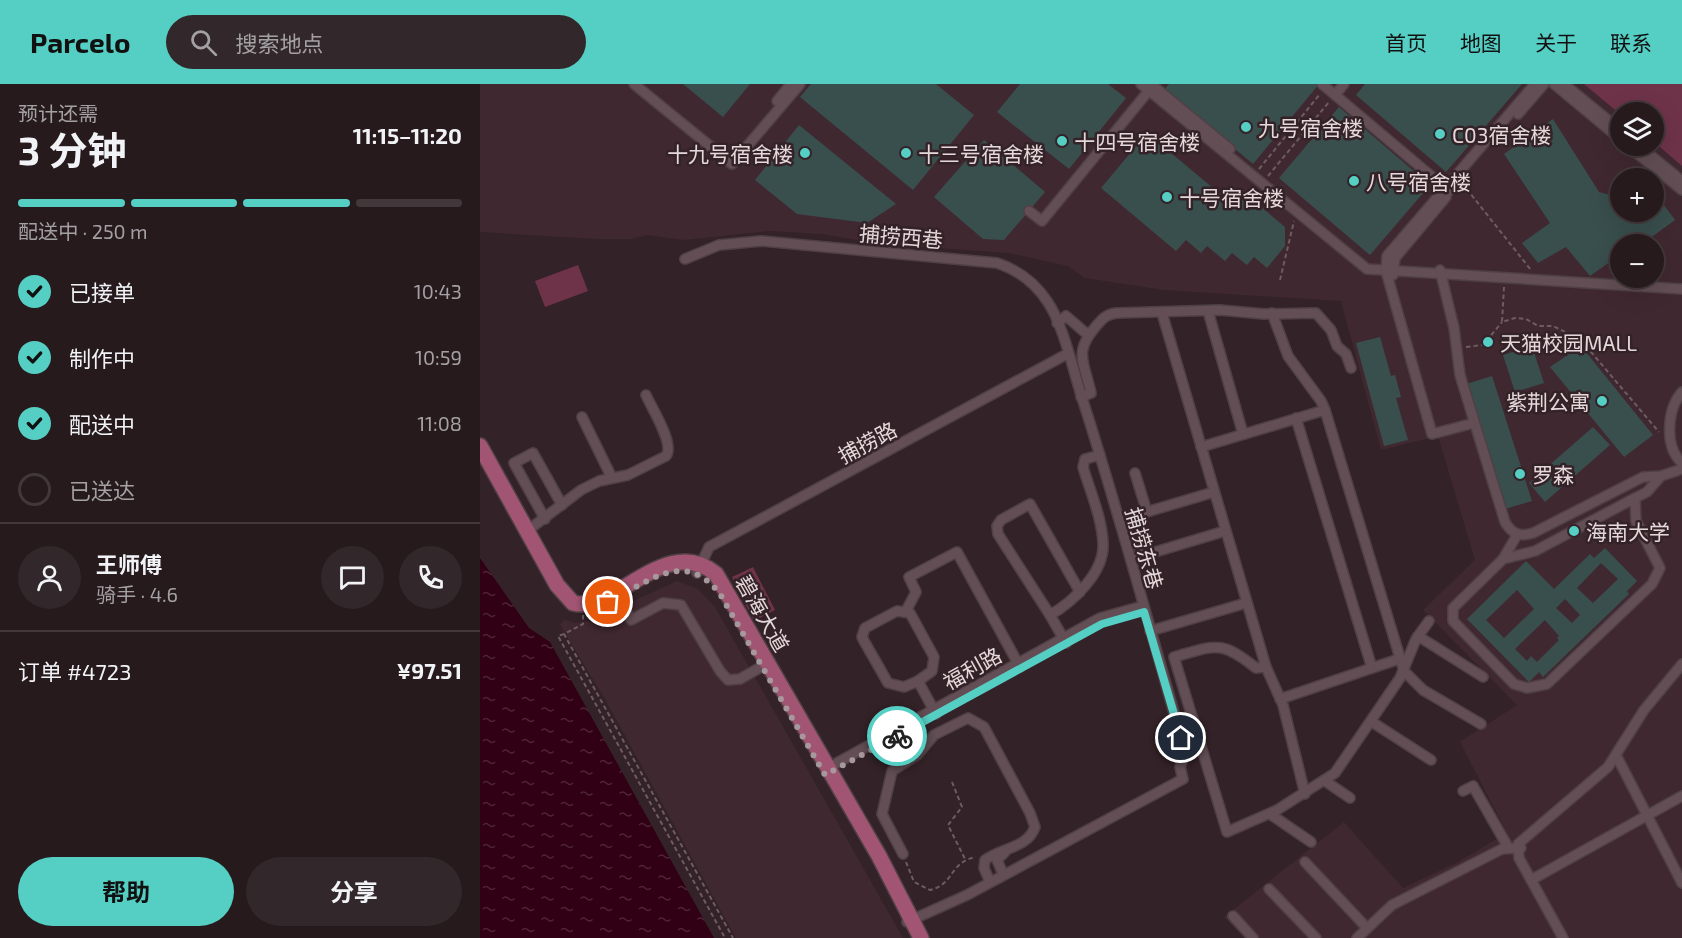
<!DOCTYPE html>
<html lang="zh">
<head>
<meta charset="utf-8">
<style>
  :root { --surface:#261a1d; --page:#32272a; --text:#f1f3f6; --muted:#a4a1a4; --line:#42383b; --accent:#55cec4 }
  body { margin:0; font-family:"Exo 2","Noto Sans SC",sans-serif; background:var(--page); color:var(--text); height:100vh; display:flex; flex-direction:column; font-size:22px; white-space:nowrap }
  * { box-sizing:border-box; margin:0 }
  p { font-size:20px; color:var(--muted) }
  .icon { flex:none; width:33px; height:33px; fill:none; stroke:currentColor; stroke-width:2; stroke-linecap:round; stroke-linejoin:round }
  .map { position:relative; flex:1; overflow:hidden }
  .details { display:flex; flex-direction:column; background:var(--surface); width:480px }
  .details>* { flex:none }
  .controls { position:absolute; left:1130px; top:18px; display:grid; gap:12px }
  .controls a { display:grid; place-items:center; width:54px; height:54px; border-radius:50%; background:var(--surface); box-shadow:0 6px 24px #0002,0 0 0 2px var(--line); font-size:30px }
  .pin { position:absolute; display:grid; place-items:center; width:51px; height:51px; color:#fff; margin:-26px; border:3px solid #fff; border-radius:50%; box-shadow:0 2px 6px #0007 }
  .courier { position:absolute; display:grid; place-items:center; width:60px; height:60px; margin:-30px; border:4px solid #55cec4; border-radius:50%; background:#fff; color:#222; box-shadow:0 2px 8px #0007 }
  .overview em { font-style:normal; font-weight:700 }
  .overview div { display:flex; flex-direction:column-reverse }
  .overview { display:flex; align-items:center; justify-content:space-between; height:102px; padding:0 18px }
  h1 { font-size:39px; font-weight:700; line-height:45px }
  .bar { display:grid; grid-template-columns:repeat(4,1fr); gap:9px 6px; align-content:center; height:72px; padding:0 18px }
  .bar i { height:8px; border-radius:4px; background:var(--line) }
  .bar .current { background:var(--accent) }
  .bar p { grid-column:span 4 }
  .line { display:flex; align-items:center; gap:15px; padding:0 18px; border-top:2px solid var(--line) }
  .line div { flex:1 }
  .round { display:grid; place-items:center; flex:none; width:63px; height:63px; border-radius:32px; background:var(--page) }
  ol { padding:0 18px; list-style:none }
  li { display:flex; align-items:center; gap:18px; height:66px }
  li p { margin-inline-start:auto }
  li .icon { padding:6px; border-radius:50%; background:var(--accent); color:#111; stroke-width:4 }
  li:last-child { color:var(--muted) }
  li i { width:33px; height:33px; border:3px solid var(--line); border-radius:50% }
  .cta { display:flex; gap:12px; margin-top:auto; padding:12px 18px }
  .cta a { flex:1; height:69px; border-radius:36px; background:var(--accent); color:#111; font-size:24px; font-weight:700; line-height:69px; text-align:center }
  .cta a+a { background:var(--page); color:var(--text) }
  header { display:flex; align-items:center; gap:36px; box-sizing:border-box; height:84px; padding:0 30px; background:var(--accent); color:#111 }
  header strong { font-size:28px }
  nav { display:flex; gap:33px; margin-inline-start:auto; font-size:21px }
  .search { width:420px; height:54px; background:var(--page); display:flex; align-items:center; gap:15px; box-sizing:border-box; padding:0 21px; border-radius:33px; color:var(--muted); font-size:22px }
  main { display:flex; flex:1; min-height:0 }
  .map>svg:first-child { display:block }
  .built { fill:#402830; fill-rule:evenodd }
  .grass { fill:#6e3349 }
  .water { fill:url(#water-ripples) }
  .building { fill:#394f4d; fill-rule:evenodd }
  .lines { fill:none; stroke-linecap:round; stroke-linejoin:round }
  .street-casing { stroke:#4f4045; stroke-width:12 }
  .primary-casing { stroke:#4f4045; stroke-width:18 }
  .path { stroke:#6d5d62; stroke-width:2; stroke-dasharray:4.5 3; stroke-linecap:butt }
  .street { stroke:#624e54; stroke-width:9 }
  .primary { stroke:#a25572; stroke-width:15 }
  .done { stroke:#a6989c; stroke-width:6; stroke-dasharray:0 10.8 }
  .route { stroke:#55cec4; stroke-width:8 }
  .poi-dot { fill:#55cec4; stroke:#332227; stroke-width:2 }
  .labels { text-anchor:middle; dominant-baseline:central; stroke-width:5; stroke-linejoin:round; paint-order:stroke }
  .poi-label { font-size:21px; fill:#e4d8db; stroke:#332227; text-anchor:start }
  .street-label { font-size:21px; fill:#e4d8db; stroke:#332227 }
</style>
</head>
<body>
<header>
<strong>Parcelo</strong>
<div class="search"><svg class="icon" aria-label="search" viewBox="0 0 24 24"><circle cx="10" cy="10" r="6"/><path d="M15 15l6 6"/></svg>搜索地点</div>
<nav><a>首页</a><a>地图</a><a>关于</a><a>联系</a></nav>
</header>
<main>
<section class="details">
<div class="overview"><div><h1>3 分钟</h1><p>预计还需</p></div><em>11:15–11:20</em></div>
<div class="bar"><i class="current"></i><i class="current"></i><i class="current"></i><i></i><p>配送中 · 250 m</p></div>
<ol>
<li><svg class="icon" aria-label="check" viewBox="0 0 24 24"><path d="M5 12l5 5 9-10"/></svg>已接单<p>10:43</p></li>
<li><svg class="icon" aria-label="check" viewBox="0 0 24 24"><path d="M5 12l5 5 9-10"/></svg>制作中<p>10:59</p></li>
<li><svg class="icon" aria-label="check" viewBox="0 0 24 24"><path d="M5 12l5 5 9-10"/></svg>配送中<p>11:08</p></li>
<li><i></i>已送达</li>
</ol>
<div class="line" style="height:108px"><a class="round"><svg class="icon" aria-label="person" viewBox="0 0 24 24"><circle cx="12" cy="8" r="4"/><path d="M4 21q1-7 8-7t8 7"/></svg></a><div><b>王师傅</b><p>骑手 · 4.6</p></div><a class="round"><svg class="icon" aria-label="chat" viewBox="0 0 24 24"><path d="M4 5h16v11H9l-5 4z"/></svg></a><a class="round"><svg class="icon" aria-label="phone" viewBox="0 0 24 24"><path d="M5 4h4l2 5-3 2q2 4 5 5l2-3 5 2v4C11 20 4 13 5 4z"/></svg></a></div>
<div class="line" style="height:78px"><div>订单 #4723</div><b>¥97.51</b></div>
<div class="cta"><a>帮助</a><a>分享</a></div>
</section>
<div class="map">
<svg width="1202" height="854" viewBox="0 0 1202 854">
  <defs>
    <pattern id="water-ripples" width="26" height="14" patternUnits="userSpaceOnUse" patternTransform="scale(1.5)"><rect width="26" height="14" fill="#310015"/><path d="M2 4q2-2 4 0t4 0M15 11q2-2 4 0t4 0" fill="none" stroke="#4f2436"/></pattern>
  </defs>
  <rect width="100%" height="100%" fill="#332227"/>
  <g class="built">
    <path d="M0 0H1202V854H764L744 833 864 738 923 804 976 779 1027 749 980 658 1037 621 943 526 995 476 958 352 901 366 861 217 684 206 605 194 588 182 529 169 401 160 342 150 288 147 204 156 167 151 150 155H118L0 148ZM1140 28H1173V62H1140ZM1140 94H1173V128H1140ZM1140 160H1173V194H1140Z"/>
    <path d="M197 497 218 505 235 523 423 854H256L125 615 80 541 84 536 95 539 110 537Z"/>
  </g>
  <g class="grass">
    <path d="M1104 0H1202V82L1173 57V28L1140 30Z"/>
    <path d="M98 181 108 207 65 223 55 197Z"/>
    <path d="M273 483 295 526 274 537 252 493Z"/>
  </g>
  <path class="water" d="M0 474 49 544 70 558 234 854H0Z"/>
  <g class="building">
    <path d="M203 0H270L243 33Z"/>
    <path d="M331 0H456L494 31 433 106 320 13Z"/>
    <path d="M540 0H628L646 14 589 85 517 28Z"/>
    <path d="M689 0H839L773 80 684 6Z"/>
    <path d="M885 0H1042L966 88 876 11Z"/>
    <path d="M859 23 950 101 890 171 799 94Z"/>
    <path d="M1073 35 1119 108 1138 113 1140 111V128H1173V106L1195 136 1162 160H1140V181L1134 175 1110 192 1086 163 1058 179 1042 159 1070 139 1024 70Z"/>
    <path d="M319 41 416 120 387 139 317 130 275 96Z"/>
    <path d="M667 49 751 119 761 106 805 143V162L787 184 774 173 767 181 752 169 745 177 727 162 721 169 706 156 696 167 621 104Z"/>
    <path d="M504 56 565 108 524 156 503 155 454 113Z"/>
    <path d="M900 253 911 292 915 291 921 313 916 314 928 356 904 362 876 259Z"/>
    <path d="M1052 262 1064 299 1035 308 1023 271Z"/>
    <path d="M1101 262 1173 351 1144 373 1070 283Z"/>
    <path d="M1012 292 1052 417 1025 425 986 300Z"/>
    <path d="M1113 343 1130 361 1065 418 1049 399Z"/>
    <path d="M1125 464 1157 497 1147 507 1149 510 1063 593 1059 588 1049 598 987 535 1046 477 1074 505 1110 470 1114 474ZM1121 479 1138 495 1113 519 1097 504ZM1037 506 1054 525 1024 554 1006 536ZM1085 515 1100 531 1092 539 1076 524ZM1065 536 1079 552 1077 554 1079 556 1057 578 1051 572 1047 577 1035 565Z"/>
  </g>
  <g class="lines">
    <defs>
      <g id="street">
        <path d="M154 0 252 80 320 0"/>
        <path d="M661 0 887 185 1202 205"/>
        <path d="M671 0 750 65"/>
        <path d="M842 0 969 107"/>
        <path d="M1074 0 1140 55"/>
        <path d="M1084 0 1140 46"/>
        <path d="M855 11 864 0"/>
        <path d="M297 17 311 0"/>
        <path d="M1038 30 1064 0"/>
        <path d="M1148 62 1202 106"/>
        <path d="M1159 62 1202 97"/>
        <path d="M549 127 562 137 671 4"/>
        <path d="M205 175 239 161 281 157 517 179C538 186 555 199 567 217 584 241 594 291 604 320 639 430 670 543 701 654L705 670 700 683 703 695 487 811 427 838"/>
        <path d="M960 186 974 244 980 291 1025 438C1032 450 1040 453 1053 449L1163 393 1181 392 1202 385"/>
        <path d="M913 191 915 174 966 113"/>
        <path d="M728 227 763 350"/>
        <path d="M682 229 786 583 803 621 825 710"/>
        <path d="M792 229 808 272 841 317 845 326 924 587 943 606 1001 640"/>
        <path d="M577 239 586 232 608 251"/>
        <path d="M1202 308C1187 325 1184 363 1202 379"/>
        <path d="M601 313 611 309C604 277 593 268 617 241 623 234 627 230 637 229L740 226 784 230 836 229 851 246 857 262 866 270 871 284"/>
        <path d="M102 333 132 394"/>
        <path d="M994 339 952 350 906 187 907 172 1055 0"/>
        <path d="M721 363 845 326"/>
        <path d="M655 389 667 428"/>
        <path d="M1155 414 1156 437 1180 484 1172 500 1067 600 1047 604 1034 600 973 537V524L1023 475 1055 467 1155 414 1167 408 1181 392"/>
        <path d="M65 435 34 379 53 369 82 421"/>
        <path d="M47 447 101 406 119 397 148 391 186 372C195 360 172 325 166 311"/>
        <path d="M661 472 653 445V432L734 408"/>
        <path d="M655 474 745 447"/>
        <path d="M1023 475 1037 451"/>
        <path d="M217 489 229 463 587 270"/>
        <path d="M139 512 151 536 183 519 201 521 240 587 248 596 260 595 281 583"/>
        <path d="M426 527 436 508 429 493 477 468 540 583"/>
        <path d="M570 531 518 450 517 442 521 436 550 420 600 508"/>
        <path d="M670 547 766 519"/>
        <path d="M938 552 1003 593"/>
        <path d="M586 559 570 531C593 518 625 488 623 459 622 434 610 407 603 383L605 375 620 371"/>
        <path d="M786 583 776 584C741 556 736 561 694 573L747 748 797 726 855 689 920 594 936 555 949 537"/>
        <path d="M892 584 919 575"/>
        <path d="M438 597 424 603 408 599 384 557 382 553 385 544 417 527 430 529 454 573 452 587 438 597 456 630"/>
        <path d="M800 615 892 584 816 334"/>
        <path d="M892 638 951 676"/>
        <path d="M1136 671 1202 799"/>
        <path d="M346 685 620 534 663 522"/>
        <path d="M845 697 870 714"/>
        <path d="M983 707 993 702 1028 763"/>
        <path d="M790 730 831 758"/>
        <path d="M423 770 402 730 412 687 437 671 454 651 488 634 504 643 550 729 555 743C548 764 521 764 505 776L504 784 510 798"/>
        <path d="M825 778 887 844"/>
        <path d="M523 790 517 776 525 768"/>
        <path d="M1051 796 1202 712"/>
        <path d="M789 805 836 854"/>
        <path d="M753 832 773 854"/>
        <path d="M877 854 912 821 1022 765 1041 764"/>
        <path d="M1083 854 1039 774 1038 760 1128 683 1164 626 1202 580"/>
      </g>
      <path id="primary" d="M0 362 77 501 93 519C135 530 186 448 236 490L399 772 441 854"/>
    </defs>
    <use href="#street" class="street-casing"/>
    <use href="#primary" class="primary-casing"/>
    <g class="path">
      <path d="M779 85 840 10"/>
      <path d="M788 92 849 18"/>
      <path d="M982 99 1051 186"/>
      <path d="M800 196 814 137"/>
      <path d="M1024 203 1022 238 1035 234 1046 235 1058 242H1073L1100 255 1179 348"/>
      <path d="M986 263 1003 261 1022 238"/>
      <path d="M103 531V540L84 550 253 854"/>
      <path d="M84 550 78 552 245 854"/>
      <path d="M472 698 482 723 468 741 486 777"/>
      <path d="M426 778 434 798 450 806C475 800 469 778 496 773"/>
    </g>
    <use href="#street" class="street"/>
    <use href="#primary" class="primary"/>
  </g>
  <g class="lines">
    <path class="done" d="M128 518C169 498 204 464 240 510L345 691 417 652"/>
    <path class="route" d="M417 652 622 540 664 528 701 654"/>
  </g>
  <g class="poi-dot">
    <circle cx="766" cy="43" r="6"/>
    <circle cx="960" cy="50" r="6"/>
    <circle cx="582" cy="57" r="6"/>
    <circle cx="325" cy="69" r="6"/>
    <circle cx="426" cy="69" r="6"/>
    <circle cx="874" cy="97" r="6"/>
    <circle cx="687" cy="113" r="6"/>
    <circle cx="1008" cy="258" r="6"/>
    <circle cx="1122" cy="317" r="6"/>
    <circle cx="1040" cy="390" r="6"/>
    <circle cx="1094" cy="447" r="6"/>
  </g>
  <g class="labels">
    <g class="poi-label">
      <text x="778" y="43">九号宿舍楼</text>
      <text x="972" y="50">C03宿舍楼</text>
      <text x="594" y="57">十四号宿舍楼</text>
      <text x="313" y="69" text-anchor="end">十九号宿舍楼</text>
      <text x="438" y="69">十三号宿舍楼</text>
      <text x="886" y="97">八号宿舍楼</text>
      <text x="699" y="113">十号宿舍楼</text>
      <text x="1020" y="258">天猫校园MALL</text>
      <text x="1110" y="317" text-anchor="end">紫荆公寓</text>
      <text x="1052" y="390">罗森</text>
      <text x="1106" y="447">海南大学</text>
    </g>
    <g class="street-label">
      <text transform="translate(421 152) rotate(5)">捕捞西巷</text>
      <text transform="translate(387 358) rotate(-28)">捕捞路</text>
      <text transform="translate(665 464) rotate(74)">捕捞东巷</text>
      <text transform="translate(283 529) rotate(60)">碧海大道</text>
      <text transform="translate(492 584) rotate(-29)">福利路</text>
    </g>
  </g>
</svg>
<div class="controls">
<a><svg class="icon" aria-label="layers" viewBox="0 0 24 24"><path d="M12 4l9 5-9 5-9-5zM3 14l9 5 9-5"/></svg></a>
<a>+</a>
<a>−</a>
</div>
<div class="pin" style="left:128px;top:518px;background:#ea580c"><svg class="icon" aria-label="bag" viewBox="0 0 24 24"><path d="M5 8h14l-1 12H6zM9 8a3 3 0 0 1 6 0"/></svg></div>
<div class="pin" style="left:701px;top:654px;background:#1f2937"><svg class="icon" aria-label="home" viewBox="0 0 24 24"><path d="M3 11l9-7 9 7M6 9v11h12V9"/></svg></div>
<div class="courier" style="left:417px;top:652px"><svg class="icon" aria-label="bike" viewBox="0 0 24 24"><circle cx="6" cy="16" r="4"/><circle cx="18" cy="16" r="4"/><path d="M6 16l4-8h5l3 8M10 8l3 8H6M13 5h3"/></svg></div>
</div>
</main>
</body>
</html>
